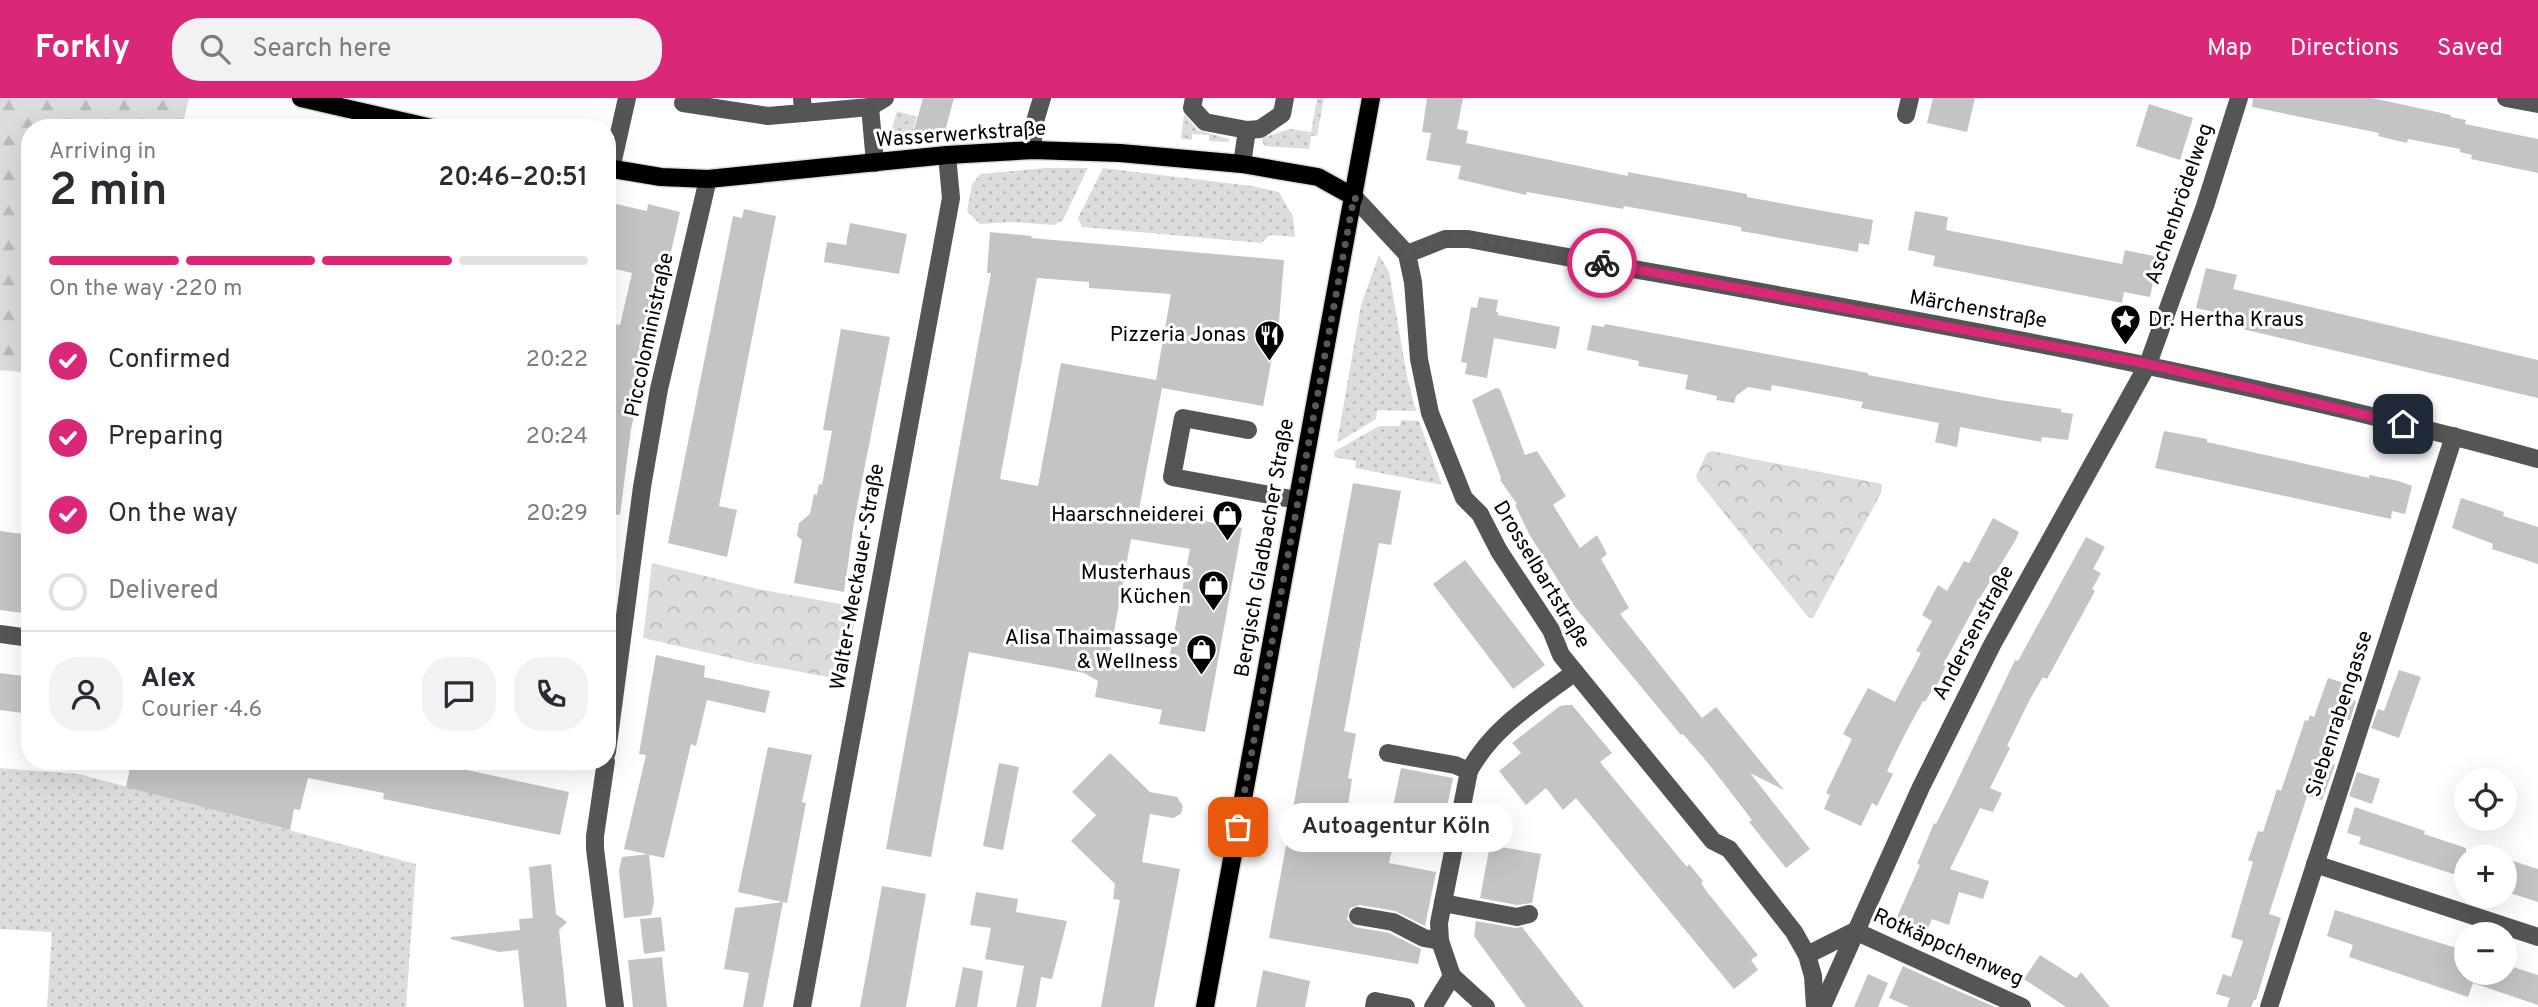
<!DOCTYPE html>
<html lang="en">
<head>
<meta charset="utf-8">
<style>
  :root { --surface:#fff; --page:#f2f2f3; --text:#2b2b33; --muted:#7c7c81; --line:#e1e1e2; --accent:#db2777 }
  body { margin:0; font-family:Overpass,sans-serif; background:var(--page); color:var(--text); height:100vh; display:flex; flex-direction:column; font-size:26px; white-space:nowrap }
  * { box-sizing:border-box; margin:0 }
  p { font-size:23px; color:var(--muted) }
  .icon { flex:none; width:38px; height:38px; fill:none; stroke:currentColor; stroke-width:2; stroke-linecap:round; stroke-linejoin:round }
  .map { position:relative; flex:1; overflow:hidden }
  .side { position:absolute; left:21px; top:21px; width:595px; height:651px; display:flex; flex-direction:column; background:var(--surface); border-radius:28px; box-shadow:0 7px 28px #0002 }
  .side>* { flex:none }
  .controls { position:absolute; left:2454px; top:670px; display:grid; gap:14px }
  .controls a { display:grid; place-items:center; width:63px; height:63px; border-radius:50%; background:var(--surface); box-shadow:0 7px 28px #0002; font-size:35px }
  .pin { position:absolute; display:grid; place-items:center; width:60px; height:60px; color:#fff; margin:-30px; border-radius:14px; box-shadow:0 4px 10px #0006 }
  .courier { position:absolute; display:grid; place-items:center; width:70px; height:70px; margin:-35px; border:5px solid #db2777; border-radius:50%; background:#fff; color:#222; box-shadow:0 2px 9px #0007 }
  .bubble { position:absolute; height:49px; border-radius:24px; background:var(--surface); box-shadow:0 7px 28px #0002; font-size:23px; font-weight:600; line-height:49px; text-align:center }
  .head em { font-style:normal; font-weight:600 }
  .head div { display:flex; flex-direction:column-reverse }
  .head { display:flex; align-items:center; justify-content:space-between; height:119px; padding:0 28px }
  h1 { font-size:46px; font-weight:600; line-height:52px }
  .bar { display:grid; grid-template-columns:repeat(4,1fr); gap:10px 7px; align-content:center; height:84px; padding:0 28px }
  .bar i { height:9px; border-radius:5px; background:var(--line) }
  .bar .selected { background:var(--accent) }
  .bar p { grid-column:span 4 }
  .line { display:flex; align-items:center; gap:18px; padding:0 28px; border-top:2px solid var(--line) }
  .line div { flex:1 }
  .round { display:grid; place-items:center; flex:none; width:74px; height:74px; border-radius:28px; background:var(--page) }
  ol { padding:0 28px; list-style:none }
  li { display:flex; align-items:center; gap:21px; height:77px }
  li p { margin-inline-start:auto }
  li .icon { padding:7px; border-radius:50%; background:var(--accent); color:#fff; stroke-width:4 }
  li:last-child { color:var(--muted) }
  li i { width:38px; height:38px; border:4px solid var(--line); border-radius:50% }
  header { display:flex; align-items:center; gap:42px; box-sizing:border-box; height:98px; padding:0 35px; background:var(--accent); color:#fff }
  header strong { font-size:33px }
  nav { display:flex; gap:38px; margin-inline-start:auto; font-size:24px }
  .search { width:490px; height:63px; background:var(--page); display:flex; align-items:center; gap:18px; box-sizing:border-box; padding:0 24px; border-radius:28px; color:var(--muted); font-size:26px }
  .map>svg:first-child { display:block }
  .grass { fill:url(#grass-dots) }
  .forest { fill:url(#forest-firs) }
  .park { fill:url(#park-crowns) }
  .building { fill:#c4c4c4; fill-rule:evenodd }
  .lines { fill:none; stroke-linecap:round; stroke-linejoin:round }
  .major-casing { stroke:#dbdbdb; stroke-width:21 }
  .minor { stroke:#555; stroke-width:18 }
  .major { stroke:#000; stroke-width:18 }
  .done { stroke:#595959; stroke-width:7; stroke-dasharray:0 12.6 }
  .route { stroke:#db2777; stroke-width:9 }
  .labels { text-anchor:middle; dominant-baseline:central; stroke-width:6; stroke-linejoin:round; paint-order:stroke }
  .street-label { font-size:21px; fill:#000; stroke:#fff }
  .poi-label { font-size:21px; fill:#000; stroke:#fff; text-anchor:end }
</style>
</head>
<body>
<header>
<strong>Forkly</strong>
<div class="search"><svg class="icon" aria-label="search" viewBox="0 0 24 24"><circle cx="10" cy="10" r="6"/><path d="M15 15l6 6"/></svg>Search here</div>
<nav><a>Map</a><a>Directions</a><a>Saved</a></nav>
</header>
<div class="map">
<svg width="2538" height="909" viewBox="0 0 2538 909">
  <defs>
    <pattern id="grass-dots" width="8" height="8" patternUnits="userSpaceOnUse" patternTransform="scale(1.75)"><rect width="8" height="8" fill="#dcdcdc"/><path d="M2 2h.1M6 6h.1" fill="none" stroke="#bbb" stroke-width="1.8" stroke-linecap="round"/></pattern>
    <pattern id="forest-firs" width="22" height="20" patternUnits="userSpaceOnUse" patternTransform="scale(1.75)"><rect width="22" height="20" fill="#dcdcdc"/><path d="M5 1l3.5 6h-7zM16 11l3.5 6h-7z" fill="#bbb"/></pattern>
    <pattern id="park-crowns" width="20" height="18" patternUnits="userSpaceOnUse" patternTransform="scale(1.75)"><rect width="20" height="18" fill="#dcdcdc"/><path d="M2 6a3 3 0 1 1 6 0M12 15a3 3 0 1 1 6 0" fill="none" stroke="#bbb"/></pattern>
  </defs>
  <rect width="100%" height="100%" fill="#fff"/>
  <g class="grass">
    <path d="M1317 0H1324L1317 38H1311L1309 51 1264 48 1262 41 1265 39 1290 31 1311 34Z"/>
    <path d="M897 13 917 19 911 38 893 40 892 31Z"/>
    <path d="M1184 16 1198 32 1229 41V44L1209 43V37L1192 36V42L1181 41Z"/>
    <path d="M1046 70H1088L1063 122 1054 127 1012 124 980 126 967 113 972 87 980 76Z"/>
    <path d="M1103 70 1252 88 1279 94 1293 119 1295 139 1270 137 1261 145 1082 129 1078 120Z"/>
    <path d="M1379 157 1389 174 1407 278 1416 313 1377 312 1376 321 1337 345 1361 207Z"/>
    <path d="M1401 322 1419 323 1442 387 1355 370 1356 363 1334 359 1335 353 1379 328H1400Z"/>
    <path d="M0 670 79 676 416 766 406 909H47L52 834 0 831Z"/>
  </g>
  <path class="forest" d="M0 0H189L182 30H30V275L0 272Z"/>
  <g class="park">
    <path d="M1712 353 1882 386 1881 395 1813 520H1809L1698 383 1696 378 1707 355Z"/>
    <path d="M652 465 758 491 857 509 844 582 752 565 643 540Z"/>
  </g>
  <g class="building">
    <path d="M923 0H954L944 37 912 39Z"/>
    <path d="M1427 0H1463L1457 31 1468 33 1466 45 1628 78V74L1747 96V99L1873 122 1869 147 1859 145 1858 154 1741 133V129L1624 108 1623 111 1527 94 1526 97 1458 81 1461 68 1426 62 1431 35 1422 34Z"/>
    <path d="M1933 0H1975L1967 34 1927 25Z"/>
    <path d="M2253 0H2372L2451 17V19L2466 22 2465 26 2538 41V75L2471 61 2472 57 2460 54V51L2408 41 2407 45 2378 38 2379 35 2252 9Z"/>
    <path d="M2149 6 2193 20 2180 62 2136 48Z"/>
    <path d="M607 104 647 113 648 106 680 114 631 331 620 417 607 416V225L620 227 632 175 607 169Z"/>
    <path d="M744 111 776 118 719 408 737 412 727 459 668 445 733 118 742 120Z"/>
    <path d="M1915 113 1948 119 1946 132 2122 166 2125 152 2158 159 2150 199 2124 194 2122 205 1933 168 1935 158 1908 152Z"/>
    <path d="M850 125 907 136 899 176 824 164 827 144 846 147Z"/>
    <path d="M990 134 1032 138 1031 140 1284 162 1279 223 1263 308 1162 290 1139 411 1242 430 1205 634 1159 626 1162 612 1095 599 1098 583 1084 575 969 554 931 759 886 751 991 175H987ZM1037 180 1089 184V190L1171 196 1156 282 1061 265 1038 388 1000 381ZM1131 441 1190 451 1168 567 1110 556Z"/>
    <path d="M2206 170 2237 177 2233 191 2538 262V300L2221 226 2223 216 2196 210Z"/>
    <path d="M1479 199 1498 202 1496 214H1498V217L1560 229 1556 251 1494 240 1487 280 1465 276 1467 265 1461 264 1471 209 1477 210Z"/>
    <path d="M1605 226 1868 275V277L2000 302 2061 311V314L2073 316 2068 342 2042 339 2041 344 1960 329 1957 349 1935 344 1939 325 1861 310 1863 304 1772 287 1771 293 1748 289 1736 298 1734 305 1716 302 1717 298 1685 291 1688 277 1638 268 1639 263 1587 252 1592 227 1604 229Z"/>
    <path d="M841 231 890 239 854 424 844 494 794 485 802 442 797 438 799 425 810 416 814 396 817 397 819 386 822 387 832 333 823 332Z"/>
    <path d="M1496 290 1500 291 1525 357 1537 353 1566 398 1553 407 1580 450 1597 437 1607 456 1601 461 1629 510 1620 516 1702 620 1716 609 1784 692 1750 675 1810 751 1786 770 1749 724 1752 722 1708 665 1683 636 1681 637 1575 509 1529 436 1515 407 1517 406 1500 382 1501 380 1472 302Z"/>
    <path d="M2164 333 2207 341V344L2369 380V377L2399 383 2412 388 2405 416 2392 413 2391 421 2155 370Z"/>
    <path d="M1353 385 1401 393 1391 447 1379 445 1344 633 1356 636 1348 680 1352 681 1348 707 1393 716 1387 747 1393 748 1389 765 1436 774 1425 828 1395 813 1360 807 1350 810 1347 821 1355 829 1389 835 1421 851 1418 866 1269 840Z"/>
    <path d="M2461 400 2504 414 2503 418 2538 429V466L2492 451 2493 446 2452 430Z"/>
    <path d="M1993 420 2019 434 2015 443 1975 508 1943 567 1946 568 1934 593 1932 592 1925 604 1923 603 1904 638 1887 673 1893 676 1877 708 1872 705 1861 728 1824 711 1830 697 1826 695 1852 641 1843 636 1868 590 1895 604 1921 555 1916 553 1932 523 1922 517 1938 487 1947 493 1964 463 1969 465Z"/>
    <path d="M0 433 30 437V516L0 512Z"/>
    <path d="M2086 439 2105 449 2093 471 2101 475 2092 491 2095 493 2047 581 2043 579 2029 603 2007 648 2010 650 1990 690 2002 695 1993 714 1980 710 1950 771 1989 783 1983 801 1959 794 1949 827 1932 821 1924 839 1894 826 1920 767 1917 766 1934 725 1936 726 1951 696 2015 562 2018 563Z"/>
    <path d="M1465 462 1545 567 1513 591 1433 486Z"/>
    <path d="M656 557 705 568 704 579 770 593 765 615 707 602 696 648 691 646 664 760 624 751 646 657 639 656Z"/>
    <path d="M2399 572 2421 579 2399 640 2371 630 2378 611 2384 613Z"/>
    <path d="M0 575 30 579V616L0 612Z"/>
    <path d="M2328 580 2353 588 2349 601 2356 603 2350 622 2345 621 2331 661V665L2335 667 2322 702 2307 698 2269 816 2281 820 2256 902H2254L2251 909H2227L2230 900 2216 896 2223 876 2231 879 2243 843 2231 839 2253 764 2248 762 2258 733 2263 734 2277 691 2281 693 2305 622 2308 623 2310 617 2314 619Z"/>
    <path d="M1566 607H1572L1612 655 1600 664 1687 769 1689 766 1703 783 1701 785 1707 794 1758 857 1751 862 1758 872 1734 891 1576 700 1563 712 1546 690 1526 707 1499 673 1521 655 1512 645 1560 608Z"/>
    <path d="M768 649 812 657 802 704 806 705 787 805 738 794Z"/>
    <path d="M1110 655 1150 694 1177 699 1183 708 1181 716 1173 720 1150 716 1142 764 1180 771 1154 909H1101L1120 802 1113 801 1115 786 1071 743 1096 717 1072 694Z"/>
    <path d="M152 663H449L448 668 569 694 560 737 383 701 384 695 308 680 300 712 294 711 290 732 126 689 131 665 152 671Z"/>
    <path d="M999 665 1019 669 1003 752 983 748Z"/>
    <path d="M1401 670 1453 680 1445 719 1393 709Z"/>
    <path d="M2357 674 2380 681 2372 706 2349 698Z"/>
    <path d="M2355 709 2425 733 2424 736 2466 750V780L2359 746 2361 739 2347 735Z"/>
    <path d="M1490 747 1541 756 1532 805 1517 807 1480 800Z"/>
    <path d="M649 756 654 804 651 817 624 820 619 772 622 759Z"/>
    <path d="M2504 760 2538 771V804L2504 793Z"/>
    <path d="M551 766 556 816 567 824 559 832 567 909H524L518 852 499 854 451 841V839L520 832 519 821 533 820 529 769Z"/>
    <path d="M882 788 926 796 906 909H860Z"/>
    <path d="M976 794 1018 801 1016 814 1067 823 1052 881 1041 879 1036 909H1016L1024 868 985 861 991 830 970 827Z"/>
    <path d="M783 804 763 909H743L749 875 724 871 735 810Z"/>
    <path d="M2335 812 2466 853V875H2504V866L2538 877V907L2473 885 2468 899 2349 859 2353 847 2327 838Z"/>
    <path d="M661 819 665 853 644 856 640 821Z"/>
    <path d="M1476 823 1515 830 1522 829 1584 909H1526L1474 838Z"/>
    <path d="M2040 857 2076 880 2081 874 2110 909H2066L2024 881Z"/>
    <path d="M662 859 667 909H633L628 862Z"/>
    <path d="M1903 868 1940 885 1995 909H1910L1889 900Z"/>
    <path d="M963 869 983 873 977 909H955Z"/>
    <path d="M1263 872 1310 883 1305 909H1256Z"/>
    <path d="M1868 876 1888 885 1878 909H1854Z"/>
  </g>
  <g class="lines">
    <defs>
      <g id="major">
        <path d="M301 0 432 30"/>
        <path d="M607 70 661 79 708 81 947 57 1033 52 1120 55 1242 66 1318 79 1354 99"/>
        <path d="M1205 909 1371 0"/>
      </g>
    </defs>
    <use href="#major" class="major-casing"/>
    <g class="minor">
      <path d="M1194 0 1192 10 1205 24 1247 32 1260 31 1282 16 1285 0"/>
      <path d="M2506 0 2538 6"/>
      <path d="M683 5 768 18 803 15 802 0"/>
      <path d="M803 15 870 9"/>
      <path d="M1906 17 1910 0"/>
      <path d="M1033 52V30L1042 0"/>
      <path d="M875 65 870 9 885 0"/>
      <path d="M1242 66 1247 32"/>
      <path d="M611 71 627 0"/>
      <path d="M1354 99 1407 156 1413 184 1419 261 1430 315 1464 400 1480 416 1499 453 1551 532 1561 557 1713 743 1729 751 1794 834 1807 857 1813 878 1815 909"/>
      <path d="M1407 156 1445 141H1468C1826 207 2187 264 2538 361"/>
      <path d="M1248 332 1183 320 1172 379 1297 402"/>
      <path d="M0 536 30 540"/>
      <path d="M607 654 642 389 659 291 708 81"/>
      <path d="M1388 655 1455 667 1469 673"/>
      <path d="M606 663 595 738V751L615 909"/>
      <path d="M2315 766 2538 839"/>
      <path d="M1443 805 1517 819 1529 816"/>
      <path d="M1358 818 1393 824 1424 840 1440 843"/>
      <path d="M1855 833 2022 909"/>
      <path d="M1807 857 1855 833"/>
      <path d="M1452 878 1486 909"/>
      <path d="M802 909 951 100 947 57"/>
      <path d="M1374 909 1375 903 1406 909"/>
      <path d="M1433 909 1452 878 1440 843 1439 825 1469 673C1493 629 1535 604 1575 574"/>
      <path d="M1822 909 1921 689 1992 547 2148 266 2205 108 2239 0"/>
      <path d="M2269 909 2454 338"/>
    </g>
    <use href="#major" class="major"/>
  </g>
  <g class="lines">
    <path class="done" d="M1238 729 1354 99 1407 156 1445 141H1468L1602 165"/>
    <path class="route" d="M1602 165 2148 266 2403 326"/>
  </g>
  <defs>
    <symbol id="sight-pin" viewBox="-11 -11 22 30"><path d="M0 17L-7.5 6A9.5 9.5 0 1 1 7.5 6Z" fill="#000" stroke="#fff"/><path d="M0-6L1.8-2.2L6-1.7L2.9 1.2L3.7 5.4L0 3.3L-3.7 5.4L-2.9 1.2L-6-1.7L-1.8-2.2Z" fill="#fff"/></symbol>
    <symbol id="restaurant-pin" viewBox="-11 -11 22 30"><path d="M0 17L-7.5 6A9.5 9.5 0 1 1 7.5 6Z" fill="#000" stroke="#fff"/><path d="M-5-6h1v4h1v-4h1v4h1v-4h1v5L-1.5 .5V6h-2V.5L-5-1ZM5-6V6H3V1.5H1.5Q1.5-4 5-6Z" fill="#fff"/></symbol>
    <symbol id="shop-pin" viewBox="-11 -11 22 30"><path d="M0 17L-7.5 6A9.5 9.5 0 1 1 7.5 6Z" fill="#000" stroke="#fff"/><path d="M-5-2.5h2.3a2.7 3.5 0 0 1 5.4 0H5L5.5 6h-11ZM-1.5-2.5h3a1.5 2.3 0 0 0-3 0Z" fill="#fff"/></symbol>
  </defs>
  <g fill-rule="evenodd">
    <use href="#sight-pin" x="2108" y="204" width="35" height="47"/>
    <use href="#restaurant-pin" x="1252" y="220" width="35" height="47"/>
    <use href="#shop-pin" x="1210" y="400" width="35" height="47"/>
    <use href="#shop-pin" x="1196" y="470" width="35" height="47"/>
    <use href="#shop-pin" x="1184" y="534" width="35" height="47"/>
  </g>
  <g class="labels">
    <g class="street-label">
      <text transform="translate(961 37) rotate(-4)">Wasserwerkstraße</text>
      <text transform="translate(2180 106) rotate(-71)">Aschenbrödelweg</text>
      <text transform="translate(1978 212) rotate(10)">Märchenstraße</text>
      <text transform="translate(650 237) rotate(-78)">Piccoloministraße</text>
      <text transform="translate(1265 450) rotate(-80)">Bergisch Gladbacher Straße</text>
      <text transform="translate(1541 477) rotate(59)">Drosselbartstraße</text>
      <text transform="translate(858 479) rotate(-80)">Walter-Meckauer-Straße</text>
      <text transform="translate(1974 535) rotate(-62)">Andersenstraße</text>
      <text transform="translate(2340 616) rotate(-72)">Siebenrabengasse</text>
      <text transform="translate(1948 850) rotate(24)">Rotkäppchenweg</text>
    </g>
    <g class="poi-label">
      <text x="2148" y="222" text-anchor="start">Dr. Hertha Kraus</text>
      <text x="1246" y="237">Pizzeria Jonas</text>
      <text x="1204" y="417">Haarschneiderei</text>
      <text x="1191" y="475">Musterhaus<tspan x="1191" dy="24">Küchen</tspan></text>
      <text x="1178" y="540">Alisa Thaimassage<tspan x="1178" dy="24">&amp; Wellness</tspan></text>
    </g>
  </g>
</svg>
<div class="controls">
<a><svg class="icon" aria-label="locate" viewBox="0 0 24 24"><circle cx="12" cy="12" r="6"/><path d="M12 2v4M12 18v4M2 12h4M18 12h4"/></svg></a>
<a>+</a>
<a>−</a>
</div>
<div class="pin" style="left:1238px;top:729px;background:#ea580c"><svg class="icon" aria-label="bag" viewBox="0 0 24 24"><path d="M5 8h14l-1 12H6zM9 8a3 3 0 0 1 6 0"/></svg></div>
<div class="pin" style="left:2403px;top:326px;background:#1f2937"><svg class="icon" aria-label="home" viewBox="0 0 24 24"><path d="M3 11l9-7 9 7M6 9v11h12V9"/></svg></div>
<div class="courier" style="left:1602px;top:165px"><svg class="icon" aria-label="bike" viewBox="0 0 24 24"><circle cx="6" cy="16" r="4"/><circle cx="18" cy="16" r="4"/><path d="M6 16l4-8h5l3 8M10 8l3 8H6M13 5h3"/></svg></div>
<div class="bubble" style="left:1279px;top:705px;width:234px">Autoagentur Köln</div>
<section class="side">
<div class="head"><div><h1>2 min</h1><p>Arriving in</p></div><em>20:46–20:51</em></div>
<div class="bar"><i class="selected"></i><i class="selected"></i><i class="selected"></i><i></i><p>On the way · 220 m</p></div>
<ol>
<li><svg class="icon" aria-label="check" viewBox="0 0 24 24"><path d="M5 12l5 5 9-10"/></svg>Confirmed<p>20:22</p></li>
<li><svg class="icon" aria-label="check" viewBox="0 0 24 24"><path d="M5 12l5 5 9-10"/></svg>Preparing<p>20:24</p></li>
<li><svg class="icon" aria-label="check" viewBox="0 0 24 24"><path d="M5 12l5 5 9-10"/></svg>On the way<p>20:29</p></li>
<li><i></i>Delivered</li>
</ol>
<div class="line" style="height:126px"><a class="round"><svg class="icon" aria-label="person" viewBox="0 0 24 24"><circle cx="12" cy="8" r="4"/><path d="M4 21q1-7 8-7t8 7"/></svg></a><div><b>Alex</b><p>Courier · 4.6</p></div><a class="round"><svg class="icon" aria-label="chat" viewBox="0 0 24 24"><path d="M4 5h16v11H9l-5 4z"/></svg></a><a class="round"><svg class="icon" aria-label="phone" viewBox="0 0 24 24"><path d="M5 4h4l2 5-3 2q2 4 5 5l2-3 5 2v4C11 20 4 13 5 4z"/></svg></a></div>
</section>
</div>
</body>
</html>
